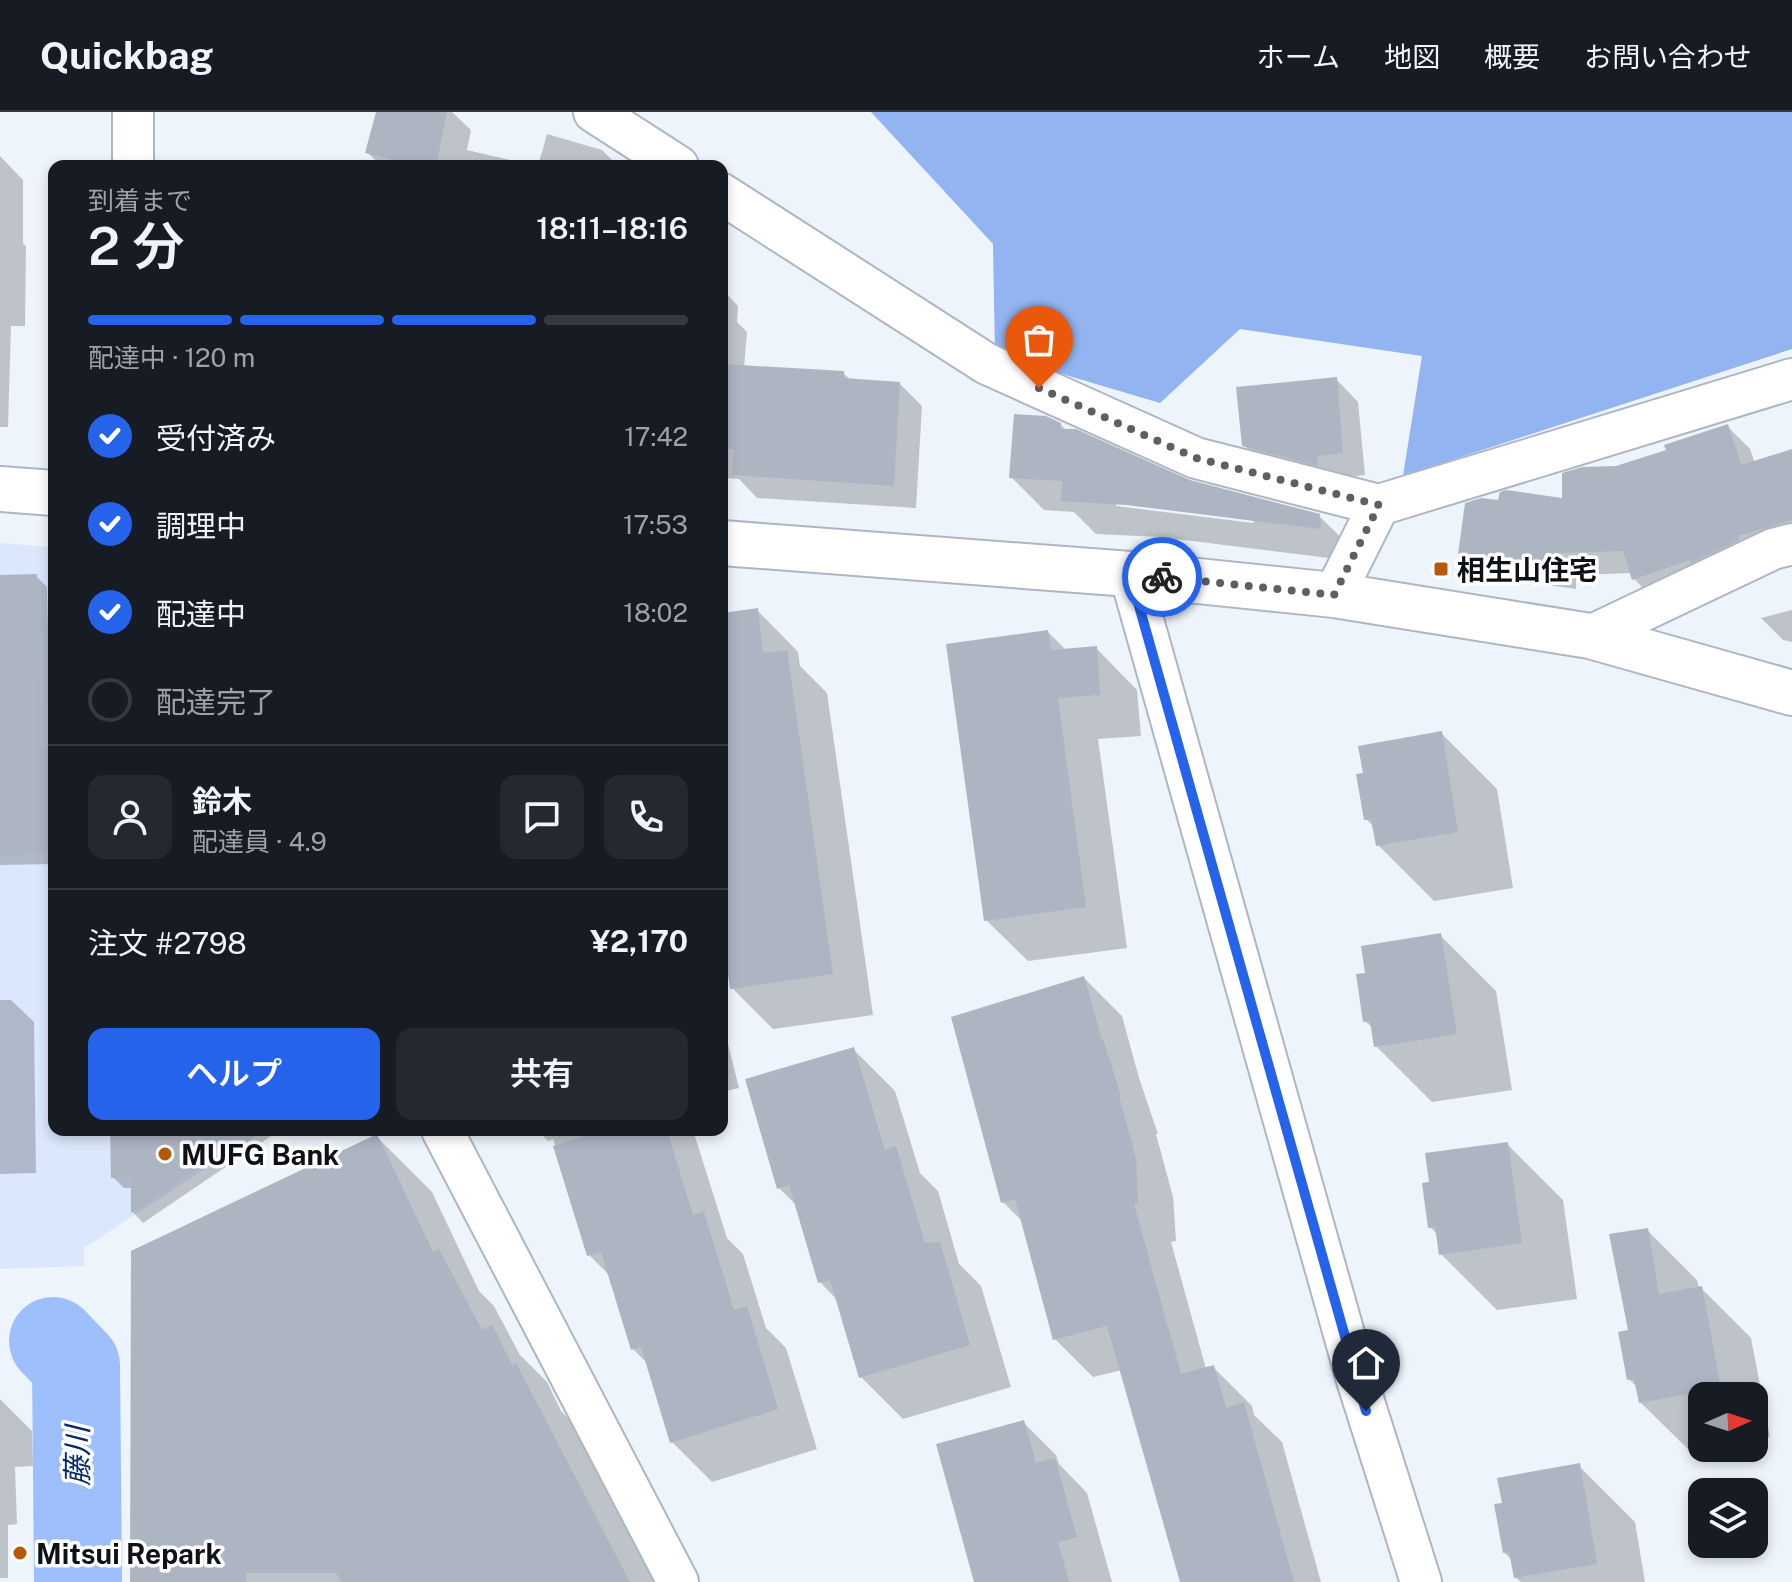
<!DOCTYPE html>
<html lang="ja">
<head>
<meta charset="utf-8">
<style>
  :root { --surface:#171b24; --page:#242831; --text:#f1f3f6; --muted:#9ea1a6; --line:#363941; --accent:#2563eb }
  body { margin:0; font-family:"Public Sans","Noto Sans JP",sans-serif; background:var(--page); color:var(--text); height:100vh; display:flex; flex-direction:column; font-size:30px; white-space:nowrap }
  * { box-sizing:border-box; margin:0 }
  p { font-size:26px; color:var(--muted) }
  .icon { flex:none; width:44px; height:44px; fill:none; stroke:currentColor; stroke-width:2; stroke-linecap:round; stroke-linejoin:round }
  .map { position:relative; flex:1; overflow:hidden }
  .details { position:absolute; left:48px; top:48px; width:680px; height:976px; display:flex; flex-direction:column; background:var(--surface); border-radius:16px; box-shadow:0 4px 12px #0003 }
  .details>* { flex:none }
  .needle { width:52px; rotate:87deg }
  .controls { position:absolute; left:1688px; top:1270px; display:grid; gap:16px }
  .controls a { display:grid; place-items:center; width:80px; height:80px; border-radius:16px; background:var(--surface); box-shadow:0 4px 12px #0003; font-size:40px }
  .pin { position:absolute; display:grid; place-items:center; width:68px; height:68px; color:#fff; margin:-82px -34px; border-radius:50% 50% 50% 0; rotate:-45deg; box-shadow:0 0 8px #0007 }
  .pin .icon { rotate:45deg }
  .courier { position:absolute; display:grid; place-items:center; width:80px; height:80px; margin:-40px; border:6px solid #2563eb; border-radius:50%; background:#fff; color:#222; box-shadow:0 2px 10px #0007 }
  .head em { font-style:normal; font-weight:600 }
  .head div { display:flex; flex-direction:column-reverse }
  .head { display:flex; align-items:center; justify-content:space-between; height:136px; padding:0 40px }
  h1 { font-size:52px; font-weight:600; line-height:60px }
  .bar { display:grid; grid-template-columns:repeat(4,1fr); gap:12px 8px; align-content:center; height:96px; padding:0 40px }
  .bar i { height:10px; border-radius:6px; background:var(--line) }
  .bar .on { background:var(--accent) }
  .bar p { grid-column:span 4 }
  .line { display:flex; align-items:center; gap:20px; padding:0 40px; border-top:2px solid var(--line) }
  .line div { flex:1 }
  .round { display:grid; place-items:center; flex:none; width:84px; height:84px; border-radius:16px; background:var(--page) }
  ol { padding:0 40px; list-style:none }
  li { display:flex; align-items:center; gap:24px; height:88px }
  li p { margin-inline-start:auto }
  li .icon { padding:8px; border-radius:50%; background:var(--accent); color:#fff; stroke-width:4 }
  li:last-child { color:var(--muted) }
  li i { width:44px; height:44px; border:4px solid var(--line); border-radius:50% }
  .button { display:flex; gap:16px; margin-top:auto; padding:16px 40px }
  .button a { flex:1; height:92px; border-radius:16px; background:var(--accent); color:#fff; font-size:32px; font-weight:600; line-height:92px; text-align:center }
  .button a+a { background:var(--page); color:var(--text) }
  header { display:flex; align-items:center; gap:48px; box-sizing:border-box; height:112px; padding:0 40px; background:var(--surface); border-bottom:2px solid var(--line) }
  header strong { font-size:38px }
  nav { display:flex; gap:44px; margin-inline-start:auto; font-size:28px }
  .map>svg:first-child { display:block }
  .built { fill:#dbe7fc }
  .forest { fill:#92b4f0 }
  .shadow { fill:#0003; fill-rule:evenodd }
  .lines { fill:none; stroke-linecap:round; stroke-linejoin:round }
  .river { stroke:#9dbffc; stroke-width:88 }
  .building { fill:#adb5c3 }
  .minor-casing { stroke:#aeb6c4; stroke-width:44 }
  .tertiary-casing { stroke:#aeb6c4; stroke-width:48 }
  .minor { stroke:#fff; stroke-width:40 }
  .tertiary { stroke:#fff; stroke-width:44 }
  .done { stroke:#5c6066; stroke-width:8; stroke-dasharray:0 14.4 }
  .route { stroke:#2563eb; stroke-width:10 }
  .poi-dot { fill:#b75909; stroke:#fff; stroke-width:3 }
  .labels { text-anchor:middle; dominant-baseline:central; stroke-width:7; stroke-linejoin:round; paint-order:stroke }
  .poi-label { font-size:28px; font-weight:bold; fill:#0e1116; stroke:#fff; text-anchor:start }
  .water-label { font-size:30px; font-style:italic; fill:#06296e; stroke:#fff }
</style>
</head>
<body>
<header>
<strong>Quickbag</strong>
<nav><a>ホーム</a><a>地図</a><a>概要</a><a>お問い合わせ</a></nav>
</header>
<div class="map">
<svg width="1792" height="1470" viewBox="0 0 1792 1470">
  <rect width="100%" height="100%" fill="#eef4fc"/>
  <path class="built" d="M0 431 54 435V1018H265L84 1136V1154L0 1157Z"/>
  <path class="forest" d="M871 0H1792V237L1403 364 1422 244 1240 217 1160 291 995 242 993 132Z"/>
  <g class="shadow">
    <path d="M378 0H452L471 18 467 38 536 54H381L368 41Z"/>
    <path d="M547 22 602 38 618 54H538Z"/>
    <path d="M0 44 23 68V131L26 134 25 214H11L8 315H0Z"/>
    <path d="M722 177 738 194 737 210 747 220 744 255 843 261 851 268 900 272 922 294 916 396 757 386 739 367 722 366Z"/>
    <path d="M1336 267 1358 290 1365 363 1339 366 1267 356 1244 333Z"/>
    <path d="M1060 312 1067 319 1190 370 1319 404 1353 437V449L1160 425 1096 422 1074 400 1044 398 1011 365ZM1116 390 1254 409 1253 411 1116 394Z"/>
    <path d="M1727 314 1750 337 1755 351 1792 339V438L1657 490 1634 467 1632 461 1576 463V477L1483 464 1460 441 1564 389 1616 356 1668 339Z"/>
    <path d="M36 464 47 475 51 637H54V752L0 753V465Z"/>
    <path d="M757 498 798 540 800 554 827 581 873 903 773 917 732 876 722 806V503Z"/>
    <path d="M1792 498V530L1783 528 1761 506Z"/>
    <path d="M1048 520 1067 539 1096 536 1137 578 1141 624 1098 627 1127 836 1028 849 986 808Z"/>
    <path d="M1441 621 1497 677 1513 776 1434 789 1378 733 1375 716 1366 707Z"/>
    <path d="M1440 823 1496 879 1512 978 1432 990 1376 934 1374 917 1365 909 1367 863Z"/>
    <path d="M1084 866 1122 904 1139 966 1158 1022H1156L1173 1085 1176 1129 1171 1130 1206 1257 1213 1255 1252 1294 1254 1303 1282 1330 1321 1470H1182L1122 1258 1093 1265 1055 1227 1024 1111 1003 1090Z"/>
    <path d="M0 888H11L34 910 36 1061 0 1062Z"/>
    <path d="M722 908 739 976 722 980Z"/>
    <path d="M853 937 895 979 920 1061 938 1079 959 1152 981 1174 1011 1275 903 1307 861 1265 838 1189 820 1170 797 1094 779 1076Z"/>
    <path d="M112 1018H280L143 1111 133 1100V1076H124L113 1065Z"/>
    <path d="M537 1018H693L727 1126 743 1142 766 1216 786 1236 817 1337 712 1370 672 1330 648 1252 633 1237 610 1164 589 1143 553 1027 548 1029Z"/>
    <path d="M377 1025 432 1080 479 1179 494 1194 520 1243 547 1270 561 1299 571 1309 655 1470H132Z"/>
    <path d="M1507 1032 1563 1088 1577 1187 1497 1198 1441 1142 1439 1124 1430 1115 1431 1071Z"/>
    <path d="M1647 1118 1697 1168 1699 1176H1701L1751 1226 1770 1325 1754 1328V1284H1702V1336H1711L1691 1340 1640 1290 1638 1276 1629 1267 1630 1220Z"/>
    <path d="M0 1287 32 1319 33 1354 15 1355 17 1412 8 1413V1466H0Z"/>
    <path d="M1023 1310 1056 1343 1059 1352 1087 1381 1112 1470H977Z"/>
    <path d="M1579 1354 1635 1410 1645 1470H1521L1515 1465 1512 1448 1504 1440Z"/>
  </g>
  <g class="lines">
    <path class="river" d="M53 1229 76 1253 78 1470"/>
  </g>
  <g class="building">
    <path d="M376 0H447L436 54H419L365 41Z"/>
    <path d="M722 252 844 259V266L900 270 894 374 732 363 734 337 722 336Z"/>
    <path d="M1337 265 1343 341 1317 344 1318 354 1242 334 1236 275Z"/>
    <path d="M1014 302 1046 304 1061 311V317H1076L1190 368 1320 402 1321 417 1126 393 1061 389 1062 369 1009 366Z"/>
    <path d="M1728 312 1741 353 1792 337V408L1738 424 1739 428 1691 451 1690 448 1632 468 1623 439 1554 441V455L1458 442 1465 391 1481 386 1498 388 1500 380 1506 378 1562 386V361L1582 355 1616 354 1666 338 1664 333Z"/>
    <path d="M37 462 41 636 54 635V741L0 743V463Z"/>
    <path d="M758 496 763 541 787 538 833 862 730 877 722 820V501Z"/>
    <path d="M1048 518 1051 538 1097 534 1100 583 1058 586 1086 795 984 809 946 532Z"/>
    <path d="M1442 619 1458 720 1376 734 1371 707 1364 708 1356 662 1363 661 1358 634Z"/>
    <path d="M1441 821 1457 922 1374 935 1370 909 1363 910 1356 862 1365 861 1361 834Z"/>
    <path d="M1084 864 1102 928 1103 927 1121 984H1119L1136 1046 1138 1091 1134 1092 1181 1262 1214 1253 1226 1296 1244 1290 1294 1470H1180L1107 1214 1053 1228 1015 1087 1001 1091 951 905Z"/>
    <path d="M854 935 885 1038 896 1034 925 1131 940 1130 970 1233 859 1266 830 1168 818 1171 789 1073 777 1077 745 967Z"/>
    <path d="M110 1018H254L131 1101V1066H111Z"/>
    <path d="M604 1018H667L693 1103 704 1100 734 1198 747 1194 778 1297 670 1331 641 1235 631 1238 601 1140 587 1144 553 1034Z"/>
    <path d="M377 1022 433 1140 439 1137 482 1218 492 1212 512 1253 516 1251 630 1470H341L336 1461H246V1470H130L131 1139Z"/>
    <path d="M1508 1030 1522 1131 1439 1143 1435 1115 1428 1116 1422 1071 1429 1070 1425 1041Z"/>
    <path d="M1648 1116 1659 1182 1702 1174 1721 1276 1639 1291 1634 1267 1627 1268 1618 1220 1628 1218 1609 1122Z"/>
    <path d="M1024 1308 1036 1351 1055 1346 1077 1425 1058 1430 1069 1470H974L936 1332Z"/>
    <path d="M1580 1351 1597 1452 1514 1466 1509 1440 1503 1441 1494 1392 1502 1391 1497 1366Z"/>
  </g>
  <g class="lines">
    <defs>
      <g id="minor">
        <path d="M133 0V54"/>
        <path d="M594 0 678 54"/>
        <path d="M722 82 987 252 1196 346 1379 393"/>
        <path d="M1130 462 1357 1268 1421 1470"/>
        <path d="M1334 483 1379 393 1792 267"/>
        <path d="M1590 524 1773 437 1792 432"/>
        <path d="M442 1018 678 1470"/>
      </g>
      <g id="tertiary">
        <path d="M0 377 54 381"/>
        <path d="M722 431 1130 462 1334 483 1590 524 1792 581"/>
      </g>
    </defs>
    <use href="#minor" class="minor-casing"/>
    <use href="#tertiary" class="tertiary-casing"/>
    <use href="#minor" class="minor"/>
    <use href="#tertiary" class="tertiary"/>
  </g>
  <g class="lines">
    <path class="done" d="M1039 276 1196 346 1379 393 1334 483 1162 465"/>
    <path class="route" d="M1162 465 1130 462 1366 1299"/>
  </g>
  <g class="poi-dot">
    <rect x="1433" y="449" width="16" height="16" rx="4"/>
    <circle cx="165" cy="1042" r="8"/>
    <circle cx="20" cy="1441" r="8"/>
  </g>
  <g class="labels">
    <g class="poi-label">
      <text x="1457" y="457">相生山住宅</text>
      <text x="181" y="1042">MUFG Bank</text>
      <text x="36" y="1441">Mitsui Repark</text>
    </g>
    <g class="water-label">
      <text transform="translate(77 1344) rotate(-90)">藤川</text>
    </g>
  </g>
</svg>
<div class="controls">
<a><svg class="needle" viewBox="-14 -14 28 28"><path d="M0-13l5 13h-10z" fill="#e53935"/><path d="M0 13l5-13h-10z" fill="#9ea1a6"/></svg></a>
<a><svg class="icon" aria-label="layers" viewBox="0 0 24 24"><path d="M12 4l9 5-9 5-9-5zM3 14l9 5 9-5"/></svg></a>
</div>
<div class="pin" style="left:1039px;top:276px;background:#ea580c"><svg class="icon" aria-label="bag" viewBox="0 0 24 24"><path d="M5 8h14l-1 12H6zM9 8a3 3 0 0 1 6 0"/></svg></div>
<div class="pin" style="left:1366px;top:1299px;background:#1f2937"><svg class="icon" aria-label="home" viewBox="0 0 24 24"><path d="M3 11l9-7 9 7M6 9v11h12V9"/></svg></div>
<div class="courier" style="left:1162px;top:465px"><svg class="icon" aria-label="bike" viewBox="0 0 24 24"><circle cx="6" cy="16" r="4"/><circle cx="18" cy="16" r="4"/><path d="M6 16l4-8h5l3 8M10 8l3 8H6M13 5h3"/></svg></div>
<section class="details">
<div class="head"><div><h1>2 分</h1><p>到着まで</p></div><em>18:11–18:16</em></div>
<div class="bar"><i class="on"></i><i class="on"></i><i class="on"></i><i></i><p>配達中 · 120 m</p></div>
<ol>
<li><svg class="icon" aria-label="check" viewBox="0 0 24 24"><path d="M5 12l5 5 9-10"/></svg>受付済み<p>17:42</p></li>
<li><svg class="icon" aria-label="check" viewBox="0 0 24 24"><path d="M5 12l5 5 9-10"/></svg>調理中<p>17:53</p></li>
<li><svg class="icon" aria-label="check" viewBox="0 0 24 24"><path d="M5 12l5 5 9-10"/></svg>配達中<p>18:02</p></li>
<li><i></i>配達完了</li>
</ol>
<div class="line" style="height:144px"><a class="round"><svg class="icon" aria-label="person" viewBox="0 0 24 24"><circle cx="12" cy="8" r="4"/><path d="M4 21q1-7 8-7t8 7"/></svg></a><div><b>鈴木</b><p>配達員 · 4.9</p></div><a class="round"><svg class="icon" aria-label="chat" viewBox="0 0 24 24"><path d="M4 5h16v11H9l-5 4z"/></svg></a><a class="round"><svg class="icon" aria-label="phone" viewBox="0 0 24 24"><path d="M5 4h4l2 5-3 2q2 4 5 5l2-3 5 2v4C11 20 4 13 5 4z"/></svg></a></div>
<div class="line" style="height:104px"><div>注文 #2798</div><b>¥2,170</b></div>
<div class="button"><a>ヘルプ</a><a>共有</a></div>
</section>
</div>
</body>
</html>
